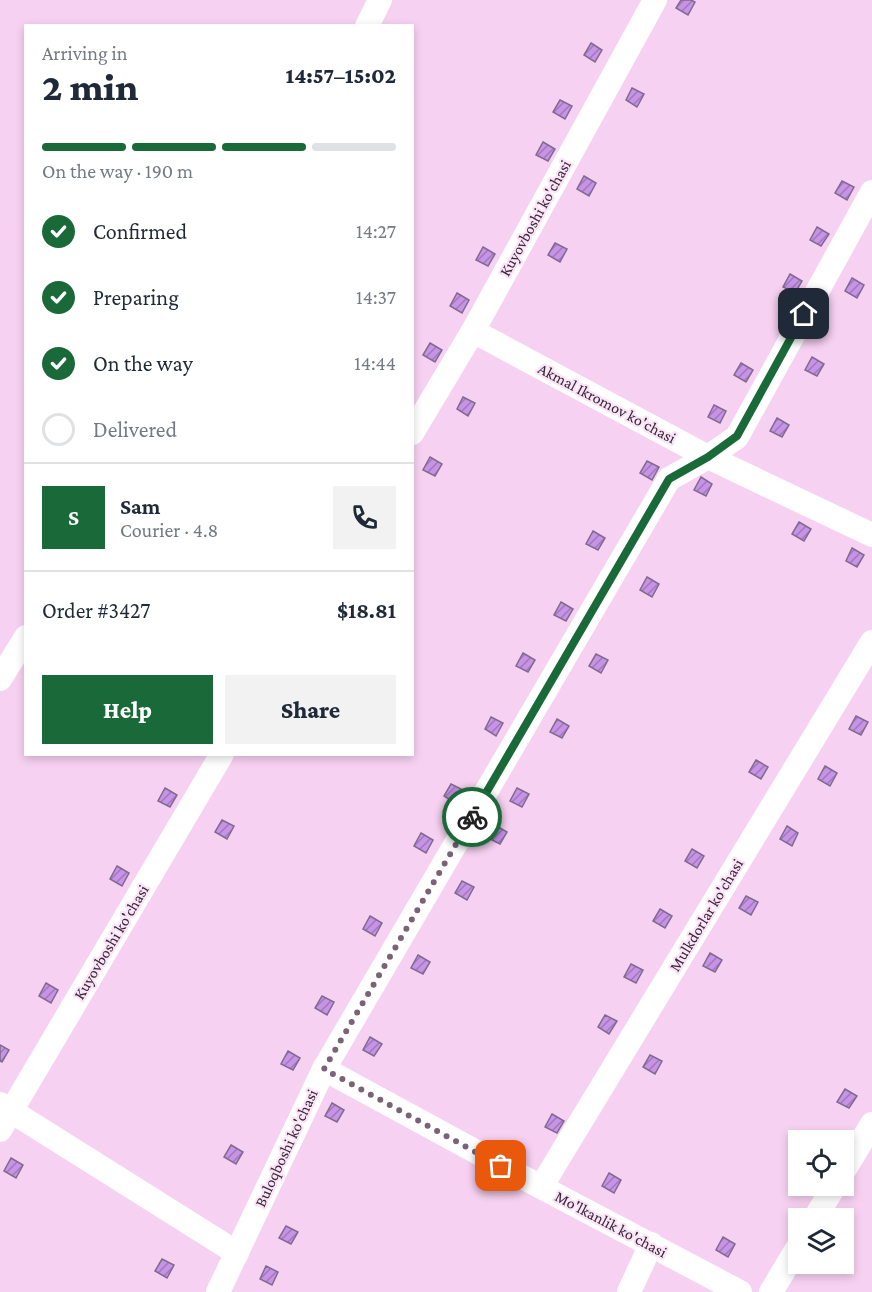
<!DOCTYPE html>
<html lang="en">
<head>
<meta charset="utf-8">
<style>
  :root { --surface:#fff; --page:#f2f2f3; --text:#1f2937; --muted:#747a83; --line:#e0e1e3; --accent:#1a6938 }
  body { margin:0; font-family:"Crimson Pro",serif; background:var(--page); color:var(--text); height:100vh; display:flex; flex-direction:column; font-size:22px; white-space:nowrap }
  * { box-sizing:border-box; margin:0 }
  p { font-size:20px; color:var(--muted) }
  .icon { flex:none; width:33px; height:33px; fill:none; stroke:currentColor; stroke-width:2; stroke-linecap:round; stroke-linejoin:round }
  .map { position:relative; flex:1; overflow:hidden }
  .details { position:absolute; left:24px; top:24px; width:390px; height:732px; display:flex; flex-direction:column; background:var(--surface); border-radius:0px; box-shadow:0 3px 9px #0003 }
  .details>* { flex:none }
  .tools { position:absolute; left:788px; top:1130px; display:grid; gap:12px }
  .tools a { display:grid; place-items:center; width:66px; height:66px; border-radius:0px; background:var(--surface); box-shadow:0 3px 9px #0003; font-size:30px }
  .pin { position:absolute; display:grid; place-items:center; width:51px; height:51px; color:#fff; margin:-26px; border-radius:12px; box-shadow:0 3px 9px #0006 }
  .courier { position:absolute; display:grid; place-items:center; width:60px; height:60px; margin:-30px; border:4px solid #1a6938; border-radius:50%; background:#fff; color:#222; box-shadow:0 2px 8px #0007 }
  .head em { font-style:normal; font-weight:800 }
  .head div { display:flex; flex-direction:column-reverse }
  .head { display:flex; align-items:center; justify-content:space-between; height:102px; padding:0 18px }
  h1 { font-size:39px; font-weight:800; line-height:45px }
  .bar { display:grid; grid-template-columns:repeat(4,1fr); gap:9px 6px; align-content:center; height:72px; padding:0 18px }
  .bar i { height:8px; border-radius:4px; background:var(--line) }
  .bar .current { background:var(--accent) }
  .bar p { grid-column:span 4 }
  .line { display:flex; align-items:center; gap:15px; padding:0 18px; border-top:2px solid var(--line) }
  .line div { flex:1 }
  .round { display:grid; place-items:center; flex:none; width:63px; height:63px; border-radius:0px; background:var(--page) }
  ol { padding:0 18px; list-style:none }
  li { display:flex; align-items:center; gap:18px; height:66px }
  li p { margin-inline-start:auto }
  li .icon { padding:6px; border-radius:50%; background:var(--accent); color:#fff; stroke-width:4 }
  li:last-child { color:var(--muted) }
  li i { width:33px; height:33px; border:3px solid var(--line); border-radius:50% }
  .cta { display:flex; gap:12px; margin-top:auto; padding:12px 18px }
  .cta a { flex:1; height:69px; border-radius:0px; background:var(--accent); color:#fff; font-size:24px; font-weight:800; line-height:69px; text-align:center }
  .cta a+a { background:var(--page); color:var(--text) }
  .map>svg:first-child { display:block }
  .building { fill:url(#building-hatch); stroke:#806a8e; stroke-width:1.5 }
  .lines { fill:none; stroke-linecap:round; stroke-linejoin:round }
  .street { stroke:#fff; stroke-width:24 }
  .done { stroke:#7a6376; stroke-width:6; stroke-dasharray:0 10.8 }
  .route { stroke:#1a6938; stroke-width:8 }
  .labels { text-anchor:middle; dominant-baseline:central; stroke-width:4.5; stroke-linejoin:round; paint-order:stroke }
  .street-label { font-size:16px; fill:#362834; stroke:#fbe4f7 }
</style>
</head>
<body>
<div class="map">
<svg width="872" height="1292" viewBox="0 0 872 1292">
  <defs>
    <pattern id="building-hatch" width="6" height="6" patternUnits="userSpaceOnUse" patternTransform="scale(1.5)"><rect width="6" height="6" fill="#c793e7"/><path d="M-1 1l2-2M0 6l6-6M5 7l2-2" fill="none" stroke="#a278bc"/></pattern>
  </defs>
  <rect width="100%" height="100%" fill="#f7d1f1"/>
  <g class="building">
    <path d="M681 0H691L695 2 688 15 676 8Z"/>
    <path d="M591 43 602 50 595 62 584 55Z"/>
    <path d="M632 88 644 94 637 107 626 100Z"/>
    <path d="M560 100 572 106 565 119 553 112Z"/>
    <path d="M543 142 555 149 548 161 536 155Z"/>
    <path d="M584 176 596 183 589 196 577 189Z"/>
    <path d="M842 181 854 187 847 200 835 193Z"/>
    <path d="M817 227 829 234 821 246 810 240Z"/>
    <path d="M555 243 567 249 560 262 548 255Z"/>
    <path d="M483 247 495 254 488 266 476 260Z"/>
    <path d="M790 274 802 281 795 293 783 287Z"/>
    <path d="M852 278 864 285 857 298 845 291Z"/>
    <path d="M457 293 469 300 462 313 450 306Z"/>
    <path d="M430 343 442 350 435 362 423 355Z"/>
    <path d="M812 357 824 364 817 376 805 370Z"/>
    <path d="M741 363 753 370 746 382 734 375Z"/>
    <path d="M463 397 475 403 468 416 457 409Z"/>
    <path d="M714 405 726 411 720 423 708 417Z"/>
    <path d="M777 418 789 425 782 437 770 431Z"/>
    <path d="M430 457 442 464 435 476 423 470Z"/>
    <path d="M647 461 659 467 652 480 640 473Z"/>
    <path d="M701 477 712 484 706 496 694 490Z"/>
    <path d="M799 522 811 529 804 541 792 534Z"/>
    <path d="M593 531 605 538 598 550 586 544Z"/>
    <path d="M852 548 864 555 857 567 846 561Z"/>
    <path d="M647 577 659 584 652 597 640 590Z"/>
    <path d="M561 602 573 609 566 621 554 615Z"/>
    <path d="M523 653 535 660 528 672 516 666Z"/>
    <path d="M596 654 608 660 601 673 589 666Z"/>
    <path d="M856 716 868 722 861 735 849 729Z"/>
    <path d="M491 717 503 723 496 736 485 729Z"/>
    <path d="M557 719 569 726 562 738 550 732Z"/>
    <path d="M756 760 768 767 761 779 749 772Z"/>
    <path d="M825 766 837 773 830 786 818 779Z"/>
    <path d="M451 784 463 790 455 803 444 796Z"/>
    <path d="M165 788 177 795 170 807 158 801Z"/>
    <path d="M517 788 529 794 522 807 510 801Z"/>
    <path d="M222 820 234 826 227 839 215 832Z"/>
    <path d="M495 825 507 832 500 844 488 838Z"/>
    <path d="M787 826 798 833 792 846 780 839Z"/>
    <path d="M421 833 433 840 426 853 414 846Z"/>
    <path d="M692 849 704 856 697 868 685 861Z"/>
    <path d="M117 866 129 873 122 886 110 879Z"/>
    <path d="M462 881 474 887 467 900 455 893Z"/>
    <path d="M746 896 758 902 751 915 739 908Z"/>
    <path d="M660 909 672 916 665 928 653 921Z"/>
    <path d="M370 916 382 923 375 936 363 929Z"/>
    <path d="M710 953 722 960 715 972 703 966Z"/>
    <path d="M418 955 430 962 423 974 411 968Z"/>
    <path d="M631 964 643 970 636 983 624 977Z"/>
    <path d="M46 983 58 990 51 1003 39 996Z"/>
    <path d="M322 996 334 1002 327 1015 315 1008Z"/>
    <path d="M605 1015 617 1021 609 1034 598 1027Z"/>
    <path d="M370 1037 382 1044 374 1056 363 1050Z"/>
    <path d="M0 1045 9 1050 2 1062 0 1061Z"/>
    <path d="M288 1051 300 1058 293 1070 281 1064Z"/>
    <path d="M650 1055 662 1061 655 1074 643 1067Z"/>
    <path d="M845 1089 857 1096 849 1108 837 1102Z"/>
    <path d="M332 1103 344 1110 337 1122 325 1116Z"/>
    <path d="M552 1114 564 1121 557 1133 545 1127Z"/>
    <path d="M231 1145 243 1152 236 1164 224 1157Z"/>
    <path d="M11 1158 23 1165 16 1178 4 1171Z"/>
    <path d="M609 1173 621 1180 614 1193 602 1186Z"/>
    <path d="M286 1226 298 1232 291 1244 279 1238Z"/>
    <path d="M723 1237 735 1244 728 1257 716 1250Z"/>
    <path d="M162 1259 174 1265 167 1278 155 1271Z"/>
    <path d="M266 1266 278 1272 272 1285 260 1279Z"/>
  </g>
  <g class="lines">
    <g class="street">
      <path d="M367 26 380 0"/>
      <path d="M473 331 708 457 872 535"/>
      <path d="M412 433 473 331 655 0"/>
      <path d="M0 679 26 637"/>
      <path d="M324 1069 541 1187 740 1292"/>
      <path d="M0 1104 237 1253"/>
      <path d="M0 1130 222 754"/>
      <path d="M843 1172 872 1124"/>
      <path d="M541 1187 872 642"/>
      <path d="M815 1218 835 1185"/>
      <path d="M218 1292 324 1069 669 479 708 457 737 437 872 192"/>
      <path d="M629 1292 651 1244"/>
      <path d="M771 1292 798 1247"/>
    </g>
  </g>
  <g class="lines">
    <path class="done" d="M472 817 324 1069 501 1166"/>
    <path class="route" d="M472 817 669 479 708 457 737 436 804 314"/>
  </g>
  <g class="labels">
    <g class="street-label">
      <text transform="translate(535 218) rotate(-61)">Kuyovboshi ko'chasi</text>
      <text transform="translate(607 403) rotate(28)">Akmal Ikromov ko'chasi</text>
      <text transform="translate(706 915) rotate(-59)">Mulkdorlar ko'chasi</text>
      <text transform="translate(111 942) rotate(-59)">Kuyovboshi ko'chasi</text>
      <text transform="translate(286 1148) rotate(-65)">Buloqboshi ko'chasi</text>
      <text transform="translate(611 1224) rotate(28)">Mo'lkanlik ko'chasi</text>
    </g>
  </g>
</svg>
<div class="tools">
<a><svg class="icon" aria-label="locate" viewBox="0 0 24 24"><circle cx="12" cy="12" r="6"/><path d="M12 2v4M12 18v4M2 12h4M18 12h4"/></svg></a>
<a><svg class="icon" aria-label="layers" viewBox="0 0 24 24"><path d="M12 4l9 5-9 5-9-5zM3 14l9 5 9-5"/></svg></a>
</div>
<div class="pin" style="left:501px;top:1166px;background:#ea580c"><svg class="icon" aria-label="bag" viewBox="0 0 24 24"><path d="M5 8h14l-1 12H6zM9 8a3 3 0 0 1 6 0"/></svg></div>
<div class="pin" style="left:804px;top:314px;background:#1f2937"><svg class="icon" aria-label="home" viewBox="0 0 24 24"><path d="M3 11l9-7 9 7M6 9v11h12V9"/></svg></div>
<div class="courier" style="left:472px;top:817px"><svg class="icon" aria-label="bike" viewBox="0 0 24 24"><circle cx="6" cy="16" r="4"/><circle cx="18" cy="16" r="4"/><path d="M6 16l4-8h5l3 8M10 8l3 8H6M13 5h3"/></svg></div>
<section class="details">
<div class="head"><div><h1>2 min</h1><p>Arriving in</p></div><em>14:57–15:02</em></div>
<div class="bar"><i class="current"></i><i class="current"></i><i class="current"></i><i></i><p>On the way · 190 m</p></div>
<ol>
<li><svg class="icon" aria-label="check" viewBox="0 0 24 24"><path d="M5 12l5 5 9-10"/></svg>Confirmed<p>14:27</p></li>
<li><svg class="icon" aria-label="check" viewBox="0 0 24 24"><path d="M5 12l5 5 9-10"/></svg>Preparing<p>14:37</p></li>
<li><svg class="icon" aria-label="check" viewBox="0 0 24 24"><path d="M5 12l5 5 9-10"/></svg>On the way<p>14:44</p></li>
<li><i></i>Delivered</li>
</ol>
<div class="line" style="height:108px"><b class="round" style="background:var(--accent);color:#fff">S</b><div><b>Sam</b><p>Courier · 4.8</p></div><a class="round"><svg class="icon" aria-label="phone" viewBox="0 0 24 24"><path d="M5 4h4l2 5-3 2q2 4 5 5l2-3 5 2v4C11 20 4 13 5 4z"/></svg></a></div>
<div class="line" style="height:78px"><div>Order #3427</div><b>$18.81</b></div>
<div class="cta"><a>Help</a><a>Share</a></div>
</section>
</div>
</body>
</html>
